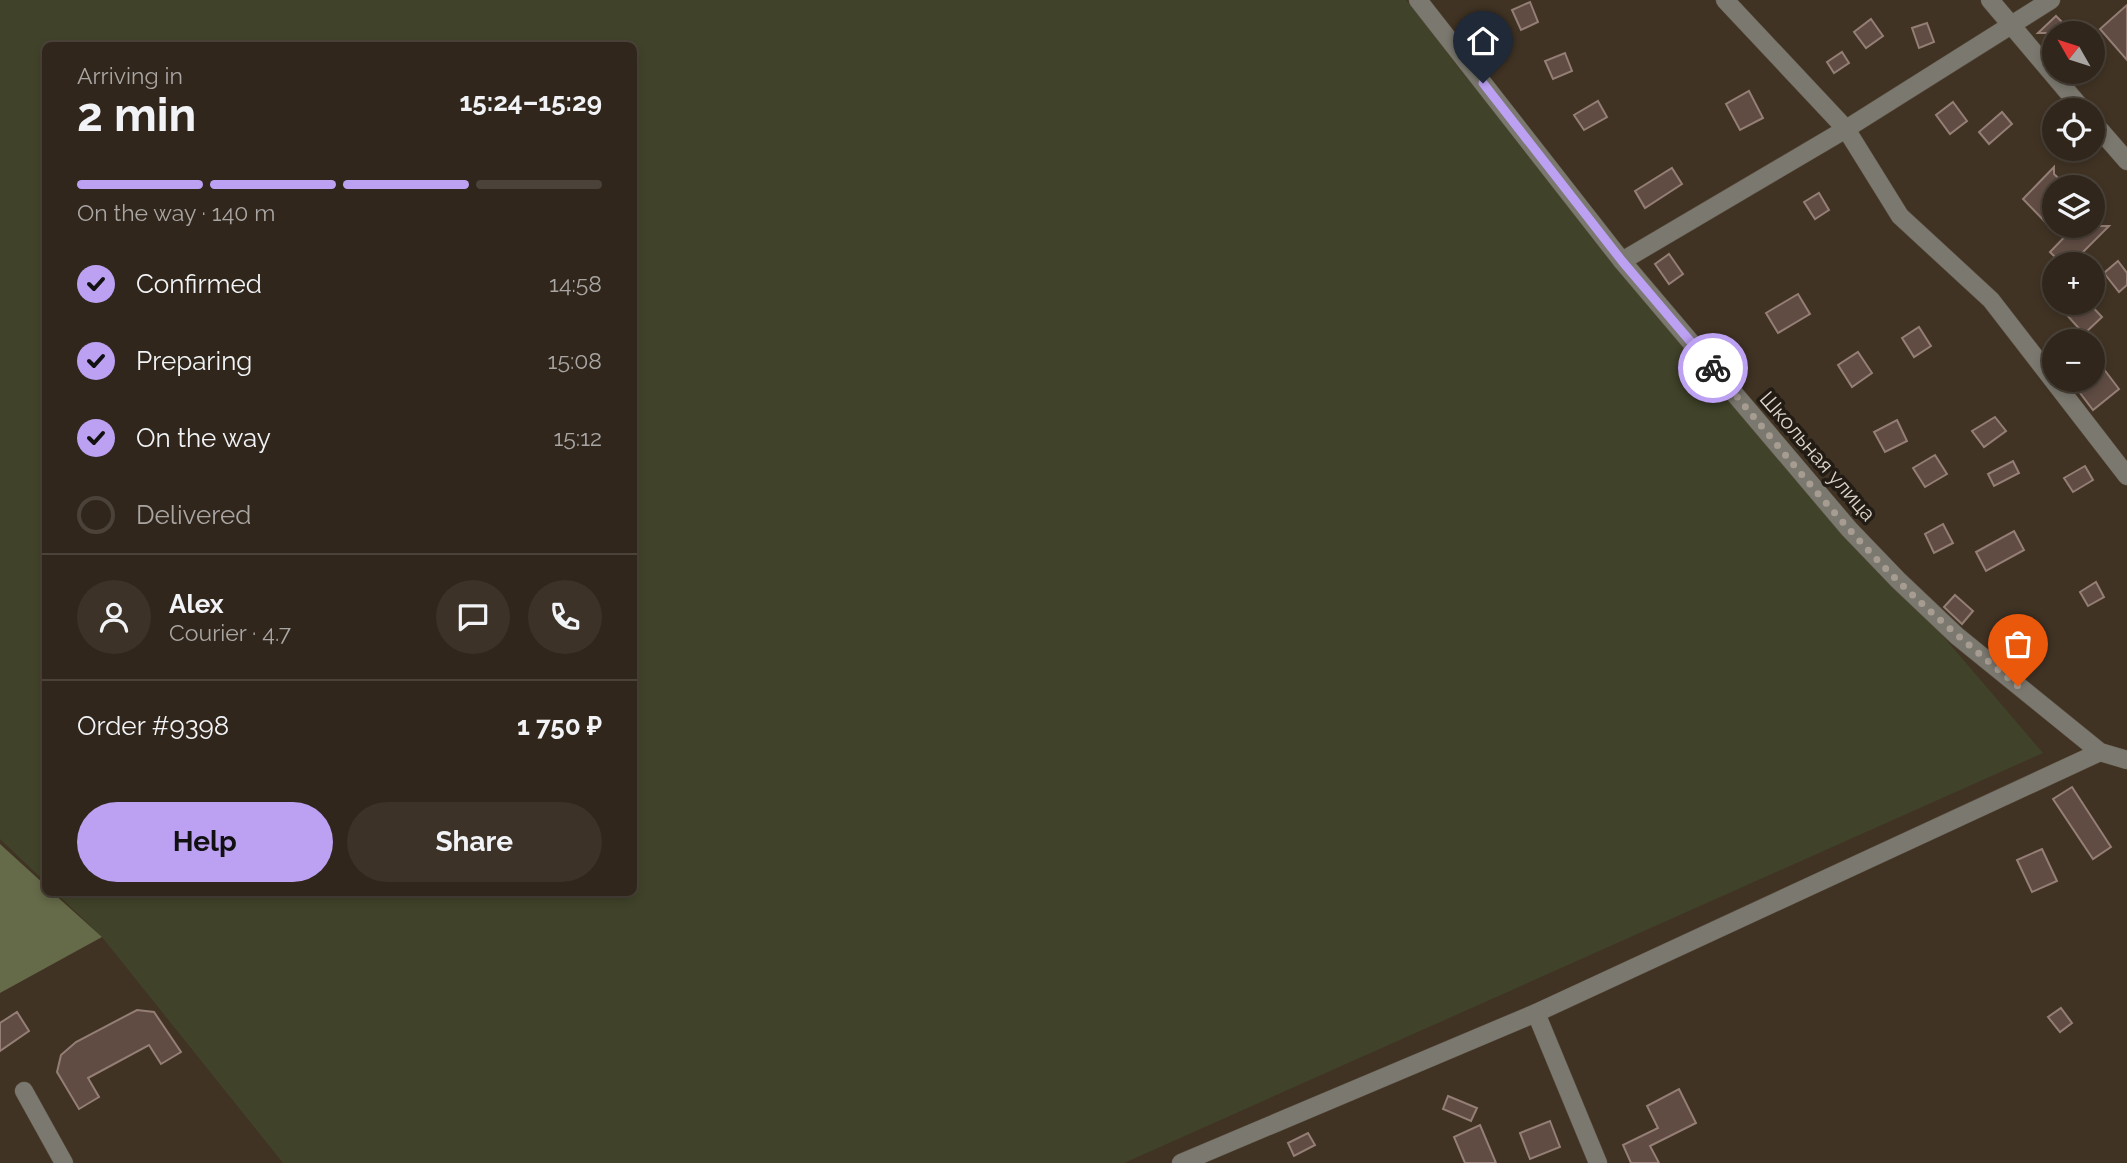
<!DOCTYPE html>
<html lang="en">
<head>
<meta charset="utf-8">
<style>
  :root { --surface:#30261b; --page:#3c3228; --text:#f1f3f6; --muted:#a8a5a3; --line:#4b433a; --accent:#bca0f2 }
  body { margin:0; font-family:Raleway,sans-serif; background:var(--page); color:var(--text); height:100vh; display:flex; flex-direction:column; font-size:26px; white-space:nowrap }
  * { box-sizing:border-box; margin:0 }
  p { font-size:23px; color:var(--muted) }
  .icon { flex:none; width:38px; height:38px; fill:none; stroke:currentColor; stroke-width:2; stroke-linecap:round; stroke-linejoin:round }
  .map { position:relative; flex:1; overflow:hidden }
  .details { position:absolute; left:42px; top:42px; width:595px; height:854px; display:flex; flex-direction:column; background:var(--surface); border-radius:10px; box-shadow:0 4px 10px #0003,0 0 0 2px var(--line) }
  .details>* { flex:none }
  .needle { width:46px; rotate:309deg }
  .tools { position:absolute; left:2042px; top:21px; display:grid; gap:14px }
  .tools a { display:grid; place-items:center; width:63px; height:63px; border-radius:50%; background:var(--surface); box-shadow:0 4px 10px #0003,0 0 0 2px var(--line); font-size:35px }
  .pin { position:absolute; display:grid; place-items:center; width:60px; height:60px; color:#fff; margin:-72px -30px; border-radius:50% 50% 50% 0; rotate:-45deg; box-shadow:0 0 7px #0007 }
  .pin .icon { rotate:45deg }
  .courier { position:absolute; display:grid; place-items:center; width:70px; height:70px; margin:-35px; border:5px solid #bca0f2; border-radius:50%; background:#fff; color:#222; box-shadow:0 2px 9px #0007 }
  .summary em { font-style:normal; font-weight:700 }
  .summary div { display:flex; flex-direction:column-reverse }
  .summary { display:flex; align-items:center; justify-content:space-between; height:119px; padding:0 35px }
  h1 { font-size:46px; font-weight:700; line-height:52px }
  .bar { display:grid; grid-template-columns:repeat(4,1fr); gap:10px 7px; align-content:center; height:84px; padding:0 35px }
  .bar i { height:9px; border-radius:5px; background:var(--line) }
  .bar .on { background:var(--accent) }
  .bar p { grid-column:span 4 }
  .line { display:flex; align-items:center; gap:18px; padding:0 35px; border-top:2px solid var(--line) }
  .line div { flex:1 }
  .round { display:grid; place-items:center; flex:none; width:74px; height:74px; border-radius:37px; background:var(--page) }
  ol { padding:0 35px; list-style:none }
  li { display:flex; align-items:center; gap:21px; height:77px }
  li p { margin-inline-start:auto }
  li .icon { padding:7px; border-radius:50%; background:var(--accent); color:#111; stroke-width:4 }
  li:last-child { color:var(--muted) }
  li i { width:38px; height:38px; border:4px solid var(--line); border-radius:50% }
  .primary-button { display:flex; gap:14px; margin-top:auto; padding:14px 35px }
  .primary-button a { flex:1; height:80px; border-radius:42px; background:var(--accent); color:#111; font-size:28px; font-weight:700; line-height:80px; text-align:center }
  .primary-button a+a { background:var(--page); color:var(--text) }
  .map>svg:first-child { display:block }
  .green { fill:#404329 }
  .forest { fill:#656a48 }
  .building { fill:#604c43; stroke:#947e75; stroke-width:2 }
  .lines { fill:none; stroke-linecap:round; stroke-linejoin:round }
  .minor-casing { stroke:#5c5042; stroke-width:19 }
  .minor { stroke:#7b796f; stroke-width:18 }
  .done { stroke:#a69c91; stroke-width:7; stroke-dasharray:0 12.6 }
  .route { stroke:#bca0f2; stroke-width:9 }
  .labels { text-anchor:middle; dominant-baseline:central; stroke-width:7; stroke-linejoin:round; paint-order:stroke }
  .street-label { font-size:21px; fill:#ddd5cb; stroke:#221c15 }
</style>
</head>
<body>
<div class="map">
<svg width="2127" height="1163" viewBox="0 0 2127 1163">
  <rect width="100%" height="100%" fill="#403324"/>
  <path class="green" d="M0 0H1406L1598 229 1622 261 2043 753 1124 1163H283L102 937 56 893 634 892V46H46L45 882 0 839Z"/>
  <path class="forest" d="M0 844 45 885 46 892 53 893 102 937 0 993Z"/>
  <g class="building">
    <path d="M1530 2 1538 22 1521 30 1512 10Z"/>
    <path d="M2127 5V60L2100 29Z"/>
    <path d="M2056 16 2073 33H2038Z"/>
    <path d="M1871 19 1883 36 1866 48 1854 32Z"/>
    <path d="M1927 23 1934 42 1919 48 1912 28Z"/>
    <path d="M1842 52 1849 63 1834 73 1827 62Z"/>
    <path d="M1565 53 1572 71 1553 79 1545 61Z"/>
    <path d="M1749 91 1763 118 1740 130 1726 104Z"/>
    <path d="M1598 101 1607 117 1584 130 1574 115Z"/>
    <path d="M1953 102 1967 121 1950 134 1936 115Z"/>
    <path d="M2002 112 2012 124 1989 144 1979 132Z"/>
    <path d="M2054 167V174L2068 187H2054V231L2023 199Z"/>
    <path d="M1672 168 1682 184 1645 208 1635 191Z"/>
    <path d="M1819 193 1829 210 1815 219 1804 202Z"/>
    <path d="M2075 226H2109L2071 264H2062L2050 252Z"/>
    <path d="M1669 254 1683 274 1669 284 1655 264Z"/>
    <path d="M2118 261 2127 273V285L2119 292 2104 273Z"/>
    <path d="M1798 294 1810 314 1778 333 1766 313Z"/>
    <path d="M2078 303H2089L2102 317 2084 334 2066 314Z"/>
    <path d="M1919 327 1931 346 1914 357 1902 338Z"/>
    <path d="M1858 352 1872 373 1852 387 1838 365Z"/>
    <path d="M2103 368 2119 389 2093 410 2077 389 2088 380H2093V376Z"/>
    <path d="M1995 417 2006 431 1984 447 1972 431Z"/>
    <path d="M1897 420 1907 441 1885 452 1874 432Z"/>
    <path d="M1935 455 1947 474 1925 487 1913 468Z"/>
    <path d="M2013 461 2019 473 1994 486 1988 474Z"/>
    <path d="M2085 466 2093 480 2073 492 2064 478Z"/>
    <path d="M1943 524 1953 543 1934 553 1925 534Z"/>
    <path d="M2014 531 2024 550 1986 571 1976 552Z"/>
    <path d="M2096 582 2104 597 2088 606 2080 592Z"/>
    <path d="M1955 595 1973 611 1962 624 1944 607Z"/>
    <path d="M2072 787 2111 847 2093 859 2053 799Z"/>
    <path d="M2042 849 2057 881 2032 892 2017 860Z"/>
    <path d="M2061 1008 2072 1023 2060 1032 2048 1017Z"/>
    <path d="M137 1010 154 1012 181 1052 161 1064 149 1045 88 1078 99 1097 79 1109 57 1072 61 1055 76 1042Z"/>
    <path d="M17 1012 29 1031 0 1051V1023Z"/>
    <path d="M1679 1089 1696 1123 1650 1146 1659 1163H1631L1623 1145 1658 1128 1647 1106Z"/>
    <path d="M1448 1096 1477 1108 1471 1121 1443 1109Z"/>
    <path d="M1550 1121 1560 1147 1530 1159 1520 1133Z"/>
    <path d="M1480 1125 1496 1163H1465L1454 1137Z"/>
    <path d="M1308 1133 1315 1145 1294 1156 1288 1143Z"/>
  </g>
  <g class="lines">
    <defs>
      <g id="minor">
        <path d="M1418 0 1622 261 1849 529 1898 580 1957 636 2100 752 2127 760"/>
        <path d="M1725 0 1846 129 1900 216 1991 300 2127 476"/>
        <path d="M1990 0 2083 110"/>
        <path d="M2093 122 2127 161"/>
        <path d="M1622 261 1846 129 2051 0"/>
        <path d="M1536 1013 1598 1163"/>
        <path d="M24 1091 64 1163"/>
        <path d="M1181 1163 1536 1013 2100 752"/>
      </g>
    </defs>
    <use href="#minor" class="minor-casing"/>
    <use href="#minor" class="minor"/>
  </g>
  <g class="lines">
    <path class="done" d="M1713 368C1774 440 1832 515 1898 581 1936 618 1977 652 2018 686"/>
    <path class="route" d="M1483 83 1622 261 1713 368"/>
  </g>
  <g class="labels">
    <g class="street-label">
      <text transform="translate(1818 456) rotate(49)">Школьная улица</text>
    </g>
  </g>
</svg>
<div class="tools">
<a><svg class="needle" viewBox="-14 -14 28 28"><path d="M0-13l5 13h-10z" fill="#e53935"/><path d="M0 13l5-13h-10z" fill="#a8a5a3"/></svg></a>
<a><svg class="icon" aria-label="locate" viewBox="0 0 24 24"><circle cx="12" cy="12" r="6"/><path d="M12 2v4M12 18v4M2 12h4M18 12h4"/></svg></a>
<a><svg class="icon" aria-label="layers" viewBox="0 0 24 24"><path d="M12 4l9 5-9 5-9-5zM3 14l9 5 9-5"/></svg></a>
<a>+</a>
<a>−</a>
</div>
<div class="pin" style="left:2018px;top:686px;background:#ea580c"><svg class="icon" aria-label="bag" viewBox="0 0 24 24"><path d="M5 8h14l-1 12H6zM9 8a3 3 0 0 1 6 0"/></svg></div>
<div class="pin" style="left:1483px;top:83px;background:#1f2937"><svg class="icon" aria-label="home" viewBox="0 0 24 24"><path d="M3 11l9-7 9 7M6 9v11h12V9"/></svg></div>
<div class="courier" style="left:1713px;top:368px"><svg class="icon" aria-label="bike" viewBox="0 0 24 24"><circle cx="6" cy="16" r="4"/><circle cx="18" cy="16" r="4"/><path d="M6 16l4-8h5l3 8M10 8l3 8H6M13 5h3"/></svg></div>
<section class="details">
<div class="summary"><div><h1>2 min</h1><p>Arriving in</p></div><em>15:24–15:29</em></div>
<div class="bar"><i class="on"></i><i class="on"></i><i class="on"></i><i></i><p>On the way · 140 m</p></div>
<ol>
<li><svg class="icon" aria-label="check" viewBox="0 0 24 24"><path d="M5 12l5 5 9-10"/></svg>Confirmed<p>14:58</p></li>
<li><svg class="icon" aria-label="check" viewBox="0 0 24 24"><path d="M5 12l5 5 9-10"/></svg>Preparing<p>15:08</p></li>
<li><svg class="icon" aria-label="check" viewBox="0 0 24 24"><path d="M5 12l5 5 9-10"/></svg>On the way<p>15:12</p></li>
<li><i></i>Delivered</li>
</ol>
<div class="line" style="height:126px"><a class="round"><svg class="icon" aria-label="person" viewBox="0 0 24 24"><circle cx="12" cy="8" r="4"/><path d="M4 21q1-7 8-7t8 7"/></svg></a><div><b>Alex</b><p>Courier · 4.7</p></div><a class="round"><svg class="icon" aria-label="chat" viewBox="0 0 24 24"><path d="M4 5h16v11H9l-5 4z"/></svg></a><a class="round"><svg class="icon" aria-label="phone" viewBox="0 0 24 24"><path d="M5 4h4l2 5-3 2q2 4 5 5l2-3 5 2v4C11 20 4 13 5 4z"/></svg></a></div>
<div class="line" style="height:91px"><div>Order #9398</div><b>1 750 ₽</b></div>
<div class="primary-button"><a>Help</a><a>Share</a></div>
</section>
</div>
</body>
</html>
